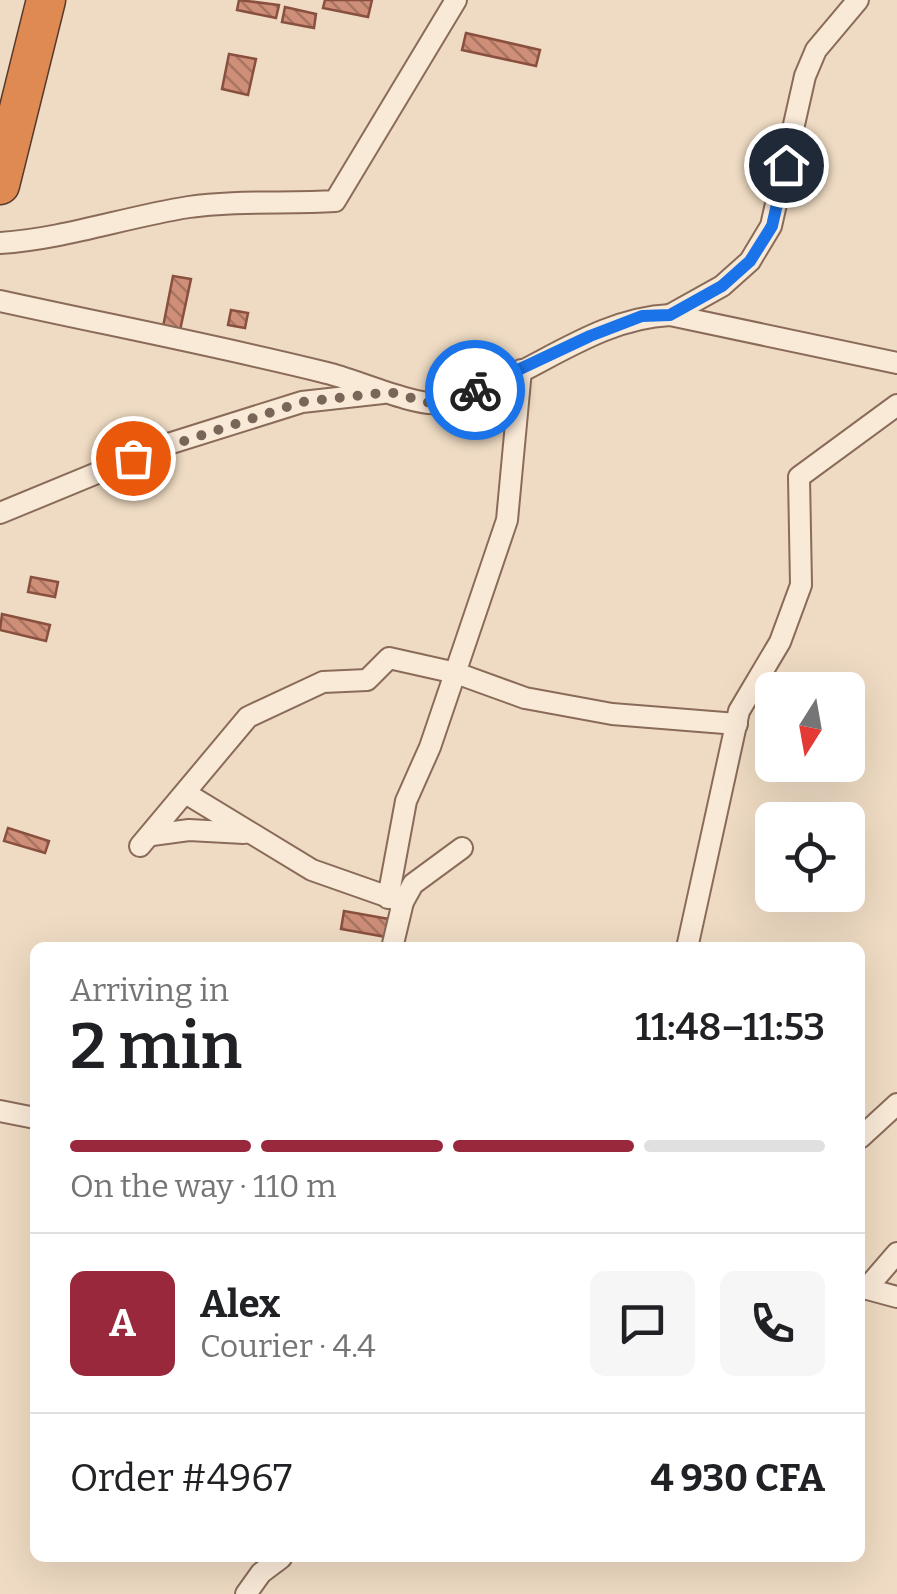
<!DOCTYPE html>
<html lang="en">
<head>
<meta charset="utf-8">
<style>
  :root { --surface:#fff; --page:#f6f6f6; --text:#202124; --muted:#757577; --line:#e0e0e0; --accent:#9a283c }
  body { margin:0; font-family:Bitter,serif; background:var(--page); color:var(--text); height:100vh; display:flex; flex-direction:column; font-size:38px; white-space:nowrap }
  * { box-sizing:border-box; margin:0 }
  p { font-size:32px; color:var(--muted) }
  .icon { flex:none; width:55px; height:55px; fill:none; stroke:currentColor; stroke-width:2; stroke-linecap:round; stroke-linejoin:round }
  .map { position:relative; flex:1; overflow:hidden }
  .side { position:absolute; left:30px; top:942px; width:835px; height:620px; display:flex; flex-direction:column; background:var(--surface); border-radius:15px; box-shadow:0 10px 40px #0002 }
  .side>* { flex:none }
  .needle { width:65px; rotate:191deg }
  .fabs { position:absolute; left:755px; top:672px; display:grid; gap:20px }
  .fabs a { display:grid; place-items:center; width:110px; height:110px; border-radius:15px; background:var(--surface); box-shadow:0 10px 40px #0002; font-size:50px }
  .pin { position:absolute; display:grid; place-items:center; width:85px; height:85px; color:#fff; margin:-42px; border:5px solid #fff; border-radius:50%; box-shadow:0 2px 10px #0007 }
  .courier { position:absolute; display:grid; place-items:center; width:100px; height:100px; margin:-50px; border:8px solid #1a73e8; border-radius:50%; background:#fff; color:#222; box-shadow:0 2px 12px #0007 }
  .overview em { font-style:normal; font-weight:600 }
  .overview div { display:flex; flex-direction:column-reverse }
  .overview { display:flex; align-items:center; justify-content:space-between; height:170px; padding:0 40px }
  h1 { font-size:65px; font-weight:600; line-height:75px }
  .bar { display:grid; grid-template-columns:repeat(4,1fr); gap:15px 10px; align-content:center; height:120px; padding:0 40px }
  .bar i { height:12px; border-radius:8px; background:var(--line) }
  .bar .selected { background:var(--accent) }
  .bar p { grid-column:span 4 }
  .line { display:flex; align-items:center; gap:25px; padding:0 40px; border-top:2px solid var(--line) }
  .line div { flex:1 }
  .round { display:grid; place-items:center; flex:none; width:105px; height:105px; border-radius:15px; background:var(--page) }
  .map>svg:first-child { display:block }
  .building { fill:url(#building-back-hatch); stroke:#89503f; stroke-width:2.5 }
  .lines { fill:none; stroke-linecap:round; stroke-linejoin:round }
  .street-casing { stroke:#8a6b59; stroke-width:24 }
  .highway-casing { stroke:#573a2e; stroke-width:41 }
  .street { stroke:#f9e9d7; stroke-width:20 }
  .highway { stroke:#e08a53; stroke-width:38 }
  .done { stroke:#796658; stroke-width:10; stroke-dasharray:0 18 }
  .route { stroke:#1a73e8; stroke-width:12 }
</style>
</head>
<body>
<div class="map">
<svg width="897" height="1594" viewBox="0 0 897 1594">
  <defs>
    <pattern id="building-back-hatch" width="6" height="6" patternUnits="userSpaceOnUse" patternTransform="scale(2.5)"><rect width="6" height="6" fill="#ce8e78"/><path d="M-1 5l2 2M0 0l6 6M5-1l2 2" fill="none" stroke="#a87462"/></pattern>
  </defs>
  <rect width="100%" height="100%" fill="#efdbc3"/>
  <g class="building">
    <path d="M239 0 279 5 276 18 237 10Z"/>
    <path d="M325 0H372L368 17 323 8Z"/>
    <path d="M285 7 316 14 314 28 282 22Z"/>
    <path d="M466 33 540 50 536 66 462 50Z"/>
    <path d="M229 54 256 59 248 95 222 89Z"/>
    <path d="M173 276 191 279 179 335 162 332Z"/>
    <path d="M231 310 248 313 245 328 228 325Z"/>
    <path d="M31 577 58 582 55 597 28 592Z"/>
    <path d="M2 614 50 625 46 641 0 630Z"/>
    <path d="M8 828 49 841 45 853 4 841Z"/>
    <path d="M344 911 389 919 386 937 341 929Z"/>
  </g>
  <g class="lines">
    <defs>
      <g id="street">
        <path d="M0 243C64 239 125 217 189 207 234 200 287 204 335 201L456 0"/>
        <path d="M0 301C109 325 219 346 327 373 353 379 415 406 437 403 519 389 584 319 670 315L897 363"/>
        <path d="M670 315 722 286 750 261 771 226 805 76 816 50 858 0"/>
        <path d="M0 513 165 445 302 402 383 393"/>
        <path d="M187 794 312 870 403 902"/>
        <path d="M152 835 189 830 244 833"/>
        <path d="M140 846 248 717 323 682 367 680 389 658 456 673 525 698 612 714 737 724"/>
        <path d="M388 898 406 801 430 747 507 520 521 370"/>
        <path d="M392 948 403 902 413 884 462 848"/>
        <path d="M687 948 739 711 780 642 801 585 799 477 897 405"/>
        <path d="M0 1111 35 1118"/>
        <path d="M860 1138 897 1104"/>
        <path d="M860 1287 897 1297"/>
        <path d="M866 1289 897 1253"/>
        <path d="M246 1594 261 1573 281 1558"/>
      </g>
      <path id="highway" d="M0 185 46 0"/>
    </defs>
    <use href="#street" class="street-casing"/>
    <use href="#highway" class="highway-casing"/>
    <use href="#street" class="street"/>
    <use href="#highway" class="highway"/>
  </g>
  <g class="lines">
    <path class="done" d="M133 458 302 402 390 392 434 404 475 390"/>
    <path class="route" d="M475 390 590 336 642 316 670 315 722 286 750 261 772 226 786 165"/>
  </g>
</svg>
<div class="fabs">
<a><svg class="needle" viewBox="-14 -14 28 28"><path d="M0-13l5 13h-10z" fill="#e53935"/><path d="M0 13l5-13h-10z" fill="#757577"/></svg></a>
<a><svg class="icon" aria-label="locate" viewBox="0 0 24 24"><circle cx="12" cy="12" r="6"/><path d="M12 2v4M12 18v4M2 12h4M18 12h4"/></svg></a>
</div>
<div class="pin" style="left:133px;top:458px;background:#ea580c"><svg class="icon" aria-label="bag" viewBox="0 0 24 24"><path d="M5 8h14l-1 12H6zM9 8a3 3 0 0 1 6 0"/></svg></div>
<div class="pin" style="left:786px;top:165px;background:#1f2937"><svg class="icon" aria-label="home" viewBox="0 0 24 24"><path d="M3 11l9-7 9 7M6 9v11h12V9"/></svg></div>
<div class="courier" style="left:475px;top:390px"><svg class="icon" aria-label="bike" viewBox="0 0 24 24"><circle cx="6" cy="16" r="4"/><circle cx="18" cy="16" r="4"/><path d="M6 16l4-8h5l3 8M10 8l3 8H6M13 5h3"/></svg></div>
<section class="side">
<div class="overview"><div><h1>2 min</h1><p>Arriving in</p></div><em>11:48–11:53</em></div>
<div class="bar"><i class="selected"></i><i class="selected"></i><i class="selected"></i><i></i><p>On the way · 110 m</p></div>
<div class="line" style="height:180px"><b class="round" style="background:var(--accent);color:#fff">A</b><div><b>Alex</b><p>Courier · 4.4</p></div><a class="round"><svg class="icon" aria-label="chat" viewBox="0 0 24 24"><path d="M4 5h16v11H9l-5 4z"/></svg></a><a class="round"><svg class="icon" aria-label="phone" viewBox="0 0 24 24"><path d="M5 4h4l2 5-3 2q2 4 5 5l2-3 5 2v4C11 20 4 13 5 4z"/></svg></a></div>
<div class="line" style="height:130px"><div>Order #4967</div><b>4 930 CFA</b></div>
</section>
</div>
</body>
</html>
